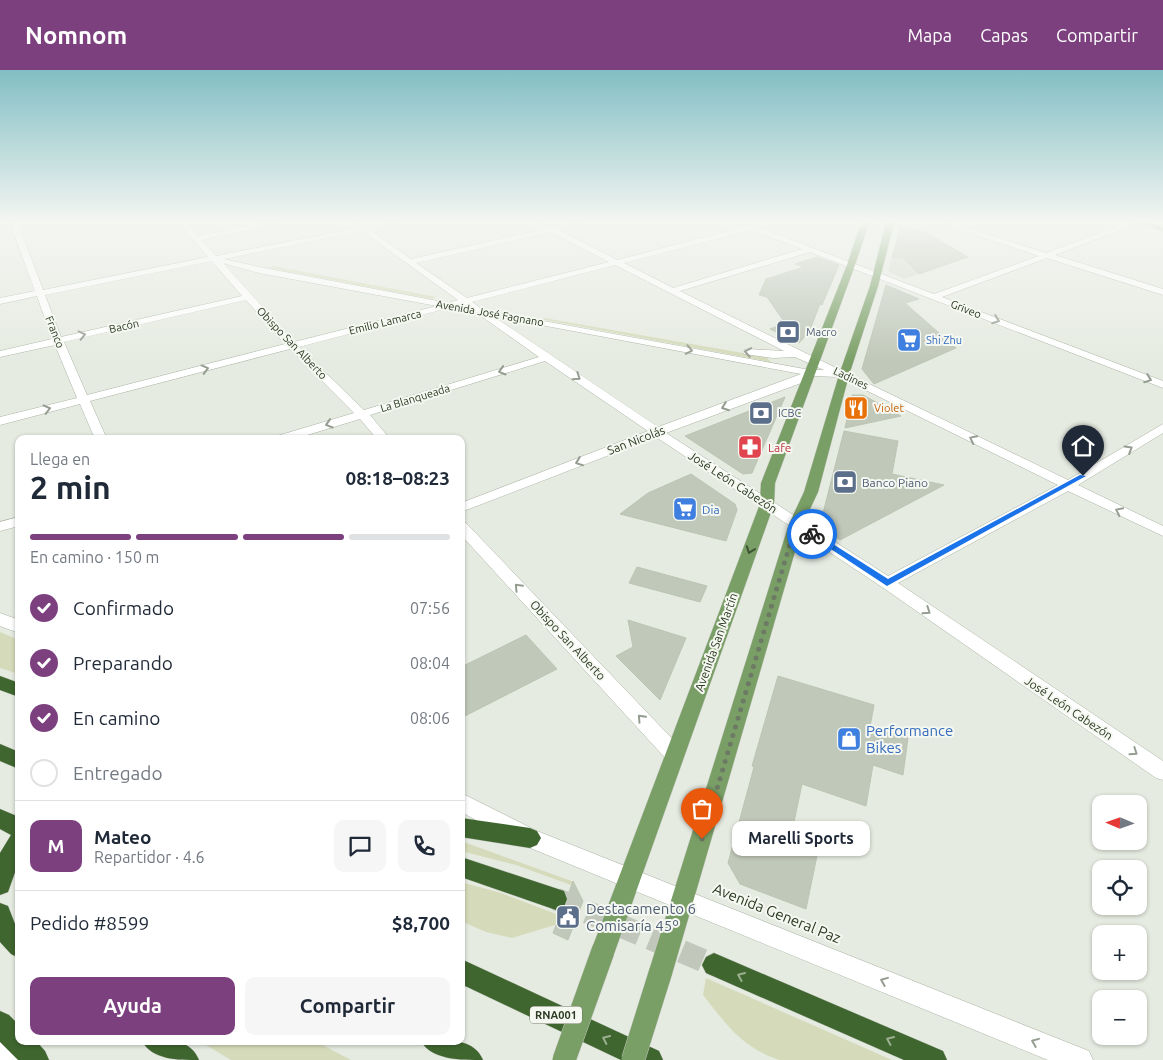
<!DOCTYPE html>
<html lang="es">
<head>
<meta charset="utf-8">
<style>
  :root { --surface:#fff; --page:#f6f6f7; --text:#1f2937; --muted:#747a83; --line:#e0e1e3; --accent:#7c407f }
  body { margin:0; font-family:Ubuntu,sans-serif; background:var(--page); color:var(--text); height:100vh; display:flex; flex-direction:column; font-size:19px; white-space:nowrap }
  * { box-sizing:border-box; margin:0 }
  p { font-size:16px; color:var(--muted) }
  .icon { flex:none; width:28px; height:28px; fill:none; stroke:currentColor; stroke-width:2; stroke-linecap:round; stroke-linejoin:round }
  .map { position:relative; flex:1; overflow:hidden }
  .details { position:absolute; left:15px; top:365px; width:450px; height:610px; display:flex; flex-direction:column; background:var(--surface); border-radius:10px; box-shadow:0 1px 4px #0004 }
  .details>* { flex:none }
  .needle { width:32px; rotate:272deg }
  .fabs { position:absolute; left:1092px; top:725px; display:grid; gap:10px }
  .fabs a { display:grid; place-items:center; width:55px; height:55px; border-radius:10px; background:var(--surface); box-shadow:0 1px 4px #0004; font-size:25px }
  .pin { position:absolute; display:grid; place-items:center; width:42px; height:42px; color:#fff; margin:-51px -21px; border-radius:50% 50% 50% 0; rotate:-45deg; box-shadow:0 0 5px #0007 }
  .pin .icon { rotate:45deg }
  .courier { position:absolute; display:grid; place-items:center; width:50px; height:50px; margin:-25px; border:4px solid #1a73e8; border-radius:50%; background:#fff; color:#222; box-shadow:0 1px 6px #0007 }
  .bubble { position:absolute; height:35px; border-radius:10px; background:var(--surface); box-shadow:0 1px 4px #0004; font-size:16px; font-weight:700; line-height:35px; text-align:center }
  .head em { font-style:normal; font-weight:700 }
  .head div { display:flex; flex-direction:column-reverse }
  .head { display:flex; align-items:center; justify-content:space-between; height:85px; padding:0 15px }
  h1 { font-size:32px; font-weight:700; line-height:38px }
  .bar { display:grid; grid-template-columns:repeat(4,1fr); gap:8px 5px; align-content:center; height:60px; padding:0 15px }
  .bar i { height:6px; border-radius:4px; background:var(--line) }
  .bar .selected { background:var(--accent) }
  .bar p { grid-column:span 4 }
  .line { display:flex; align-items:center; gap:12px; padding:0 15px; border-top:1px solid var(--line) }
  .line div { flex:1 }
  .round { display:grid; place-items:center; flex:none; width:52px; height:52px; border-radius:10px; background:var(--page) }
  ol { padding:0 15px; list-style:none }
  li { display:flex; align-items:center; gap:15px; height:55px }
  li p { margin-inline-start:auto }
  li .icon { padding:5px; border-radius:50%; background:var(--accent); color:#fff; stroke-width:4 }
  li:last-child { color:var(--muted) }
  li i { width:28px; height:28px; border:2px solid var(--line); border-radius:50% }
  .button { display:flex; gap:10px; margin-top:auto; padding:10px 15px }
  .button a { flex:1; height:58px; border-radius:10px; background:var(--accent); color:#fff; font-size:20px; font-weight:700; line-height:58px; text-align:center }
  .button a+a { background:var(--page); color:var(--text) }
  header { display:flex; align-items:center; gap:30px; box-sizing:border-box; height:70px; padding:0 25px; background:var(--accent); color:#fff }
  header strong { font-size:24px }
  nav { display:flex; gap:28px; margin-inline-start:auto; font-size:18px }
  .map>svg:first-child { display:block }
  .built { fill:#d5dacf }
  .green { fill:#d5dbba }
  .building { fill:#c0c8b9; stroke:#bcc4b3 }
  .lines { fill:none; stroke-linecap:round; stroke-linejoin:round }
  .highway-tunnel { stroke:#c1c8bb; stroke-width:23; stroke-dasharray:23 11; stroke-linecap:butt }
  .minor-casing { stroke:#aab3a4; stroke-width:1 }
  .major-casing { stroke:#c4c8c1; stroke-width:1 }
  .highway-casing { stroke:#c4c8c1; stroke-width:1 }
  .minor { fill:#fff; fill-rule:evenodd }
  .major { fill:#7a9f66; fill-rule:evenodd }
  .highway { fill:#3f662f; fill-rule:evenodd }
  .major-bridge-casing { stroke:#c4c8c1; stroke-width:24; stroke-linecap:butt }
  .major-bridge { stroke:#7a9f66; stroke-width:23 }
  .oneway { stroke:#959d90 }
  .oneway2 { stroke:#3f5433 }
  .oneway3 { stroke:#9aae90 }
  .route { fill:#1a73e8 }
  .done { stroke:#6c7965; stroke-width:5; stroke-dasharray:0 9 }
  .labels { text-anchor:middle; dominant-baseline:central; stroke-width:4; stroke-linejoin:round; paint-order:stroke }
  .far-street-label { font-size:11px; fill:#2b3b22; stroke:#f5f7f1 }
  .far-service-label { font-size:11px; fill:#4e5e75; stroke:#f5f7f1; text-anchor:start }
  .far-shop-label { font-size:11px; fill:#366cbe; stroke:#f5f7f1; text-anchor:start }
  .far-food-label { font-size:11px; fill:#c56008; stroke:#f5f7f1; text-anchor:start }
  .shield { fill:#f5f7f1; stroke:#687360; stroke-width:1 }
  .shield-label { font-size:11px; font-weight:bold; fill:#2b3b22 }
  .street-label { font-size:12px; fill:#2b3b22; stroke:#f5f7f1 }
  .health-label { font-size:12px; fill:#be3a42; stroke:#f5f7f1; text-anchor:start }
  .service-label { font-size:12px; fill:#4e5e75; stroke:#f5f7f1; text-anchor:start }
  .shop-label { font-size:12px; fill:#366cbe; stroke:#f5f7f1; text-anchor:start }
  .near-shop-label { font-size:15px; fill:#366cbe; stroke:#f5f7f1; text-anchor:start }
  .near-service-label { font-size:15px; fill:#4e5e75; stroke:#f5f7f1; text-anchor:start }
  .near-street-label { font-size:15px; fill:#2b3b22; stroke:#f5f7f1 }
</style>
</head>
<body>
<header>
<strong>Nomnom</strong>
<nav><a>Mapa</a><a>Capas</a><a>Compartir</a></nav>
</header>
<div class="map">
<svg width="1163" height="990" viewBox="0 0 1163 990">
  <rect width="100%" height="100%" fill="#e6ebe1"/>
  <path class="built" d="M892 187 948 194 904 209 888 201Z"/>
  <g class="green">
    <path d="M273 196 436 227 432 229 269 198Z"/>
    <path d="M544 248 766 287 771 292 540 249Z"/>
    <path d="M0 562 19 570V604L0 598Z"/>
    <path d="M461 771 574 812 571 815 516 795 461 781Z"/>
    <path d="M461 812 501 823 559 845 555 855 512 868 486 862 461 851Z"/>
    <path d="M706 908 892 990H779C740 976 727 955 703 925Z"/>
    <path d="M199 971H315L351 990H231Z"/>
  </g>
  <g class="building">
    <path d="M900 158 924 161 968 187 919 204 903 188 892 187Z"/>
    <path d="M817 187 839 195 822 235 820 234 809 262 799 273 770 259 785 253 767 227 759 225 766 209 804 197 795 194Z"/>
    <path d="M886 215 919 229 905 233 956 278 874 314 862 299Z"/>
    <path d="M852 325H863L901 346 845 358Z"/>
    <path d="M785 327 752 403 743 404 685 366Z"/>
    <path d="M844 361 898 371 892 404 944 415 840 470 824 457 821 451Z"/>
    <path d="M691 404 735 434 737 440 726 471 620 444 648 423Z"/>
    <path d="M637 497 707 516 700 532 629 513Z"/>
    <path d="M628 550 686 568 660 630 616 586 633 577Z"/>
    <path d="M526 565 557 599 461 648V597Z"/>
    <path d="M778 606 874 635 870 657 908 668 903 705 873 695 866 736 802 714 791 766 819 776 806 839 740 814 728 793 754 697 752 696Z"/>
    <path d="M573 811 583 831 568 870 553 863 562 840 566 838 569 830 568 825Z"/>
  </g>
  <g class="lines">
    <path class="highway-tunnel" d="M556 829 714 895"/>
    <defs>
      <g id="minor">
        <path d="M10 153H18L43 220 208 187 179 153H186L198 166 262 153H278L202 170 216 186 357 158 352 153H360L365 156 380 153H396L370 160 411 189 545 159 536 153C543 153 550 157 556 157 566 155 575 153 585 153L559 160 617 190 751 155 772 153 760 158 934 224 1039 186 940 153H952L1046 183 1127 153H1138L1055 185 1163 219V225L1047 188 942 227 1163 311V318L810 182 680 221C809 286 939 347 1068 410L1163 354V363L1078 415 1163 456V466L1068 421 898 513 1163 691V710L1156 708 882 517 656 367 461 442V433L648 361 545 291 370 345 390 369H377L360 349 294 369H275L277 366 354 343 290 279 90 331 107 369H95L80 334 0 355V347L77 328 55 275 0 287V281L52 269 37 226 0 234V228L35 221ZM751 160 802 179 673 218 624 193ZM362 161 458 230 448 233 259 197 224 189ZM551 162 609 192 467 228 416 193ZM212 191 242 226 61 267 45 225ZM223 193 259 203 437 236 294 272ZM615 195 784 281 748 279 744 280 743 282 744 284 773 288 795 287 824 300H810L483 240 472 232ZM246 230 285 274 87 325 64 272ZM464 234 539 287 364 340 299 277ZM493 246 801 304 658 357ZM812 306 839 307 1058 415 888 506 666 363 804 312Z"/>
        <path d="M19 447V456L0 461V452Z"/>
        <path d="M461 452 466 453 681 678 684 684 681 690 674 692 667 690 461 465Z"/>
        <path d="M0 543 19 550V563L0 556Z"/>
        <path d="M461 723 537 761 1089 981 1093 990H1048L523 775 461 742Z"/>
        <path d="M0 966 27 981 31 990H0Z"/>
      </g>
      <g id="major">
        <path d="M861 153H869L855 195 775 413 774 434 615 881 611 889 603 893 595 889 591 881 760 434 761 413 847 195Z"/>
        <path d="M886 153H894L878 216 849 305 818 422 803 454 672 904 669 913 660 916 651 913 648 904 789 454 804 422 839 305 870 216Z"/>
        <path d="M1138 153H1151L1163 157V161Z"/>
      </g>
      <g id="highway">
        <path d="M0 606 19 613V627L0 620Z"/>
        <path d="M0 674 19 682V699L0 691Z"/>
        <path d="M0 739 19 747V791L8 822 0 825V783L11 765 0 759Z"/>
        <path d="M461 748 530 758 537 761 541 768 537 775 530 778 461 767Z"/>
        <path d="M461 787 564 821 567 829 564 837 556 840 461 807Z"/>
        <path d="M0 833 8 836 15 854 19 858V888L11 884 0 872Z"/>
        <path d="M714 883 943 981 947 990H904L706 903 702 895 706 887Z"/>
        <path d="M461 889 659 981 663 990H621L461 914Z"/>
        <path d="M0 941 9 945 19 955V971H36L45 981 49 990H18L0 972Z"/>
        <path d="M142 971C164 971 189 966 199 990 178 990 152 990 142 971Z"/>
        <path d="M421 971C443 971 473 966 483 990 461 990 431 990 421 971Z"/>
      </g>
    </defs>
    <use href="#minor" class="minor-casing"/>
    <use href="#major" class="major-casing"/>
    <use href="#highway" class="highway-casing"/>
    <use href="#minor" class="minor"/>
    <use href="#major" class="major"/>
    <use href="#highway" class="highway"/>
    <defs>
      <g id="major-bridge">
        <path d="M564 990 603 881"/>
        <path d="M633 990 660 904"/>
      </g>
    </defs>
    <use href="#major-bridge" class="major-bridge-casing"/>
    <use href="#major-bridge" class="major-bridge"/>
  </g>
  <defs><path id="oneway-chevron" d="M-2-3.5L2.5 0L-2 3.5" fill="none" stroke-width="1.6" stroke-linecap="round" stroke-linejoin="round" transform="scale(1.25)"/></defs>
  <g class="oneway">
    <use href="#oneway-chevron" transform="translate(996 250) rotate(21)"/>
    <use href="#oneway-chevron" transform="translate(82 265) rotate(-13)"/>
    <use href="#oneway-chevron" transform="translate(689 280) rotate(11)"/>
    <use href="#oneway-chevron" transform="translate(748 282) rotate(-170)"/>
    <use href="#oneway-chevron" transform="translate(205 299) rotate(-15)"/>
    <use href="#oneway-chevron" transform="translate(502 301) rotate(163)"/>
    <use href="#oneway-chevron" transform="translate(577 307) rotate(34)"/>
    <use href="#oneway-chevron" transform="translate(1148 309) rotate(21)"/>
    <use href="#oneway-chevron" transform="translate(725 337) rotate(160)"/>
    <use href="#oneway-chevron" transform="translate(47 339) rotate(-14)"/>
    <use href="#oneway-chevron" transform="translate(329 354) rotate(163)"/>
    <use href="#oneway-chevron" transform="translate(973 369) rotate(-154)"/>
    <use href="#oneway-chevron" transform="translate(1129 379) rotate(-31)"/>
    <use href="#oneway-chevron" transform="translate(579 392) rotate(159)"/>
    <use href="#oneway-chevron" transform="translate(1119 441) rotate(-154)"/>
    <use href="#oneway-chevron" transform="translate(518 517) rotate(-133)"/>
    <use href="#oneway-chevron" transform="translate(927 541) rotate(34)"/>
    <use href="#oneway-chevron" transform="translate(641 648) rotate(-133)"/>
    <use href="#oneway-chevron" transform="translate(1134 682) rotate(34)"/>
    <use href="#oneway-chevron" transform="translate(884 911) rotate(-158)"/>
    <use href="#oneway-chevron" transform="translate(1035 972) rotate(-158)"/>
  </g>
  <use class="oneway2" href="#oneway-chevron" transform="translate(750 480) rotate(110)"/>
  <g class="oneway3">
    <use href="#oneway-chevron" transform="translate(741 906) rotate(-157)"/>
    <use href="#oneway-chevron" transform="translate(606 969) rotate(-155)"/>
    <use href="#oneway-chevron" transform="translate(890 970) rotate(-156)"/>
  </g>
  <linearGradient id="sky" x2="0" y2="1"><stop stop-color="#82bec4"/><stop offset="0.52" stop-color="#f4f6f2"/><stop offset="1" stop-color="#f4f6f2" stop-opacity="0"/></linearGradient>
  <rect width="1163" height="292" fill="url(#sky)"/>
  <path class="route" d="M1080 405 1086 406 887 516 808 464 814 462 888 509Z"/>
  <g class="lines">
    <path class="done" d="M702 769 796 454 812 464"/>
  </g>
  <defs>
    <symbol id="bank-square" viewBox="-11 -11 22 22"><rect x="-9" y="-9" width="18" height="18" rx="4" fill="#5c6f8a" stroke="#f5f7f1"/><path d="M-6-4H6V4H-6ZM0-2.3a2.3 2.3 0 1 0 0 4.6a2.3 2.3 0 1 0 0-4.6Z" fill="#fff"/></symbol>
    <symbol id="supermarket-square" viewBox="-11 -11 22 22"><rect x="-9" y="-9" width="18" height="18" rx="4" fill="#3f7fe0" stroke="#f5f7f1"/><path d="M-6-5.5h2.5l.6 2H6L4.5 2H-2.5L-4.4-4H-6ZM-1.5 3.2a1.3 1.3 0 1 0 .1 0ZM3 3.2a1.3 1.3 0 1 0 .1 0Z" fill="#fff"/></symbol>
    <symbol id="restaurant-square" viewBox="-11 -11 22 22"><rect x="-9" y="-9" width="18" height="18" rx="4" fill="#e8710a" stroke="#f5f7f1"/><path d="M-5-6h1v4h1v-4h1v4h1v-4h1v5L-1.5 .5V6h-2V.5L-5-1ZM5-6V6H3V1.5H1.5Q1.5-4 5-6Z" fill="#fff"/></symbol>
    <symbol id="pharmacy-square" viewBox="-11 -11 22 22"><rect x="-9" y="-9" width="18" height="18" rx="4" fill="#e0444e" stroke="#f5f7f1"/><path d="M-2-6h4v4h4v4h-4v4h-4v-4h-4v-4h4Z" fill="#fff"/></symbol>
    <symbol id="shop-square" viewBox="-11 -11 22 22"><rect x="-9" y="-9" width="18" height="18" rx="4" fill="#3f7fe0" stroke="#f5f7f1"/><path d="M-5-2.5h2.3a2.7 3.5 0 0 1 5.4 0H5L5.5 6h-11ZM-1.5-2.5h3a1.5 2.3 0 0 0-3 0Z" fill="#fff"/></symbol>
    <symbol id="civic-square" viewBox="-11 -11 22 22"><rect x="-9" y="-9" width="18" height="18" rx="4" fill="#5c6f8a" stroke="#f5f7f1"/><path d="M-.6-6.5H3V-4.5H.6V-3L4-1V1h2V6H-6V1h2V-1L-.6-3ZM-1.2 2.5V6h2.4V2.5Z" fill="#fff"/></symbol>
  </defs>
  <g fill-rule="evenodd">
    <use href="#bank-square" x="774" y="248" width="28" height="28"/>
    <use href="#supermarket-square" x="895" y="256" width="28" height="28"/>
    <use href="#restaurant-square" x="842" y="324" width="28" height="28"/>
    <use href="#bank-square" x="747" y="329" width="28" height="28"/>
    <use href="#pharmacy-square" x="736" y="363" width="28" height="28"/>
    <use href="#bank-square" x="831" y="398" width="28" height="28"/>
    <use href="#supermarket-square" x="671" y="425" width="28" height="28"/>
    <use href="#shop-square" x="835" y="655" width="28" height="28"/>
    <use href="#civic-square" x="554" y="833" width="28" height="28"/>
  </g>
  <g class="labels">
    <g class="far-street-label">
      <text transform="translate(966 239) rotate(21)">Griveo</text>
      <text transform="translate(490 243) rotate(10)">Avenida José Fagnano</text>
      <text transform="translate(385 252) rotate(-14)">Emilio Lamarca</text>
      <text transform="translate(124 256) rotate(-13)">Bacón</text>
      <text transform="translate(55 262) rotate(68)">Franco</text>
      <text transform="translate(292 273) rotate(46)">Obispo San Alberto</text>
      <text transform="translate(851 308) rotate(26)">Ladines</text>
      <text transform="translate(415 328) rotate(-17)">La Blanqueada</text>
    </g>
    <g class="far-service-label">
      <text x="806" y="262">Macro</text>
      <text x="778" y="343">ICBC</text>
    </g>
    <g class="far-shop-label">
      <text x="926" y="270">Shi Zhu</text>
    </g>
    <g class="far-food-label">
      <text x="874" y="338">Violet</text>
    </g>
    <rect class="shield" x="530" y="936.5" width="52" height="17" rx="4"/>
    <g class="shield-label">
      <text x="556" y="945">RNA001</text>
    </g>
    <g class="street-label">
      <text transform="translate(636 370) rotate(-21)">San Nicolás</text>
      <text transform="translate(733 412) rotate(33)">José León Cabezón</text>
      <text transform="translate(568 570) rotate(47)">Obispo San Alberto</text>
      <text transform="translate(716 572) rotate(-70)">Avenida San Martín</text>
      <text transform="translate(1069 638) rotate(34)">José León Cabezón</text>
    </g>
    <g class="health-label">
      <text x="768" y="377">Lafe</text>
    </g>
    <g class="service-label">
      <text x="862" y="412">Banco Piano</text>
    </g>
    <g class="shop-label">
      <text x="702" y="439">Dia</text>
    </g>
    <g class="near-shop-label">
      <text x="866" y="660">Performance<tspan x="866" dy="17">Bikes</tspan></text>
    </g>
    <g class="near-service-label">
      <text x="586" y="838">Destacamento 6<tspan x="586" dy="17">Comisaría 45º</tspan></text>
    </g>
    <g class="near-street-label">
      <text transform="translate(777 843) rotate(22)">Avenida General Paz</text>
    </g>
  </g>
</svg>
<div class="fabs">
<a><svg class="needle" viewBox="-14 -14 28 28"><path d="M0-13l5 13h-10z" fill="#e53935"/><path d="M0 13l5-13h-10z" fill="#747a83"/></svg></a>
<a><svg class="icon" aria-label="locate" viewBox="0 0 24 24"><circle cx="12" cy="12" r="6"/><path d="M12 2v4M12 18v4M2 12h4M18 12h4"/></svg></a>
<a>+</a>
<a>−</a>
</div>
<div class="pin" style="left:702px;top:769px;background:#ea580c"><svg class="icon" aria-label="bag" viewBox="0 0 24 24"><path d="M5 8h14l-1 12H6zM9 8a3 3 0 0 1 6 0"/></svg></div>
<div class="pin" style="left:1083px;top:406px;background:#1f2937"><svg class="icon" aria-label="home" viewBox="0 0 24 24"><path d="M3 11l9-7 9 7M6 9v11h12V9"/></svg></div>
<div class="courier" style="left:812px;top:464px"><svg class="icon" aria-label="bike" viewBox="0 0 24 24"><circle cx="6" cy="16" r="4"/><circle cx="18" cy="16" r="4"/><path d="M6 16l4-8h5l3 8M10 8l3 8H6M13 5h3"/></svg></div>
<div class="bubble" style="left:732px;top:751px;width:138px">Marelli Sports</div>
<section class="details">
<div class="head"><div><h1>2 min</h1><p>Llega en</p></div><em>08:18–08:23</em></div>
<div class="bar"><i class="selected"></i><i class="selected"></i><i class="selected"></i><i></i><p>En camino · 150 m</p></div>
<ol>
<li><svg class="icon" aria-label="check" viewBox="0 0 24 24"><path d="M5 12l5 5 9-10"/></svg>Confirmado<p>07:56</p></li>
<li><svg class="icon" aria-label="check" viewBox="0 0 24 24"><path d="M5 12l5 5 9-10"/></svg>Preparando<p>08:04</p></li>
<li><svg class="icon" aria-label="check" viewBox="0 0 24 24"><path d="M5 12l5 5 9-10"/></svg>En camino<p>08:06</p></li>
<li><i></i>Entregado</li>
</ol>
<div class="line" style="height:90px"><b class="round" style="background:var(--accent);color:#fff">M</b><div><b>Mateo</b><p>Repartidor · 4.6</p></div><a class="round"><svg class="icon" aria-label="chat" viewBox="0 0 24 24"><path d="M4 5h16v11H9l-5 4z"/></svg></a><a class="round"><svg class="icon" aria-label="phone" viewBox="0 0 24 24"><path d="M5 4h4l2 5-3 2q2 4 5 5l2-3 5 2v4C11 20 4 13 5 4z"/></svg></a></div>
<div class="line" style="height:65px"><div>Pedido #8599</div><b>$8,700</b></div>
<div class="button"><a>Ayuda</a><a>Compartir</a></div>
</section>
</div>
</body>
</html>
